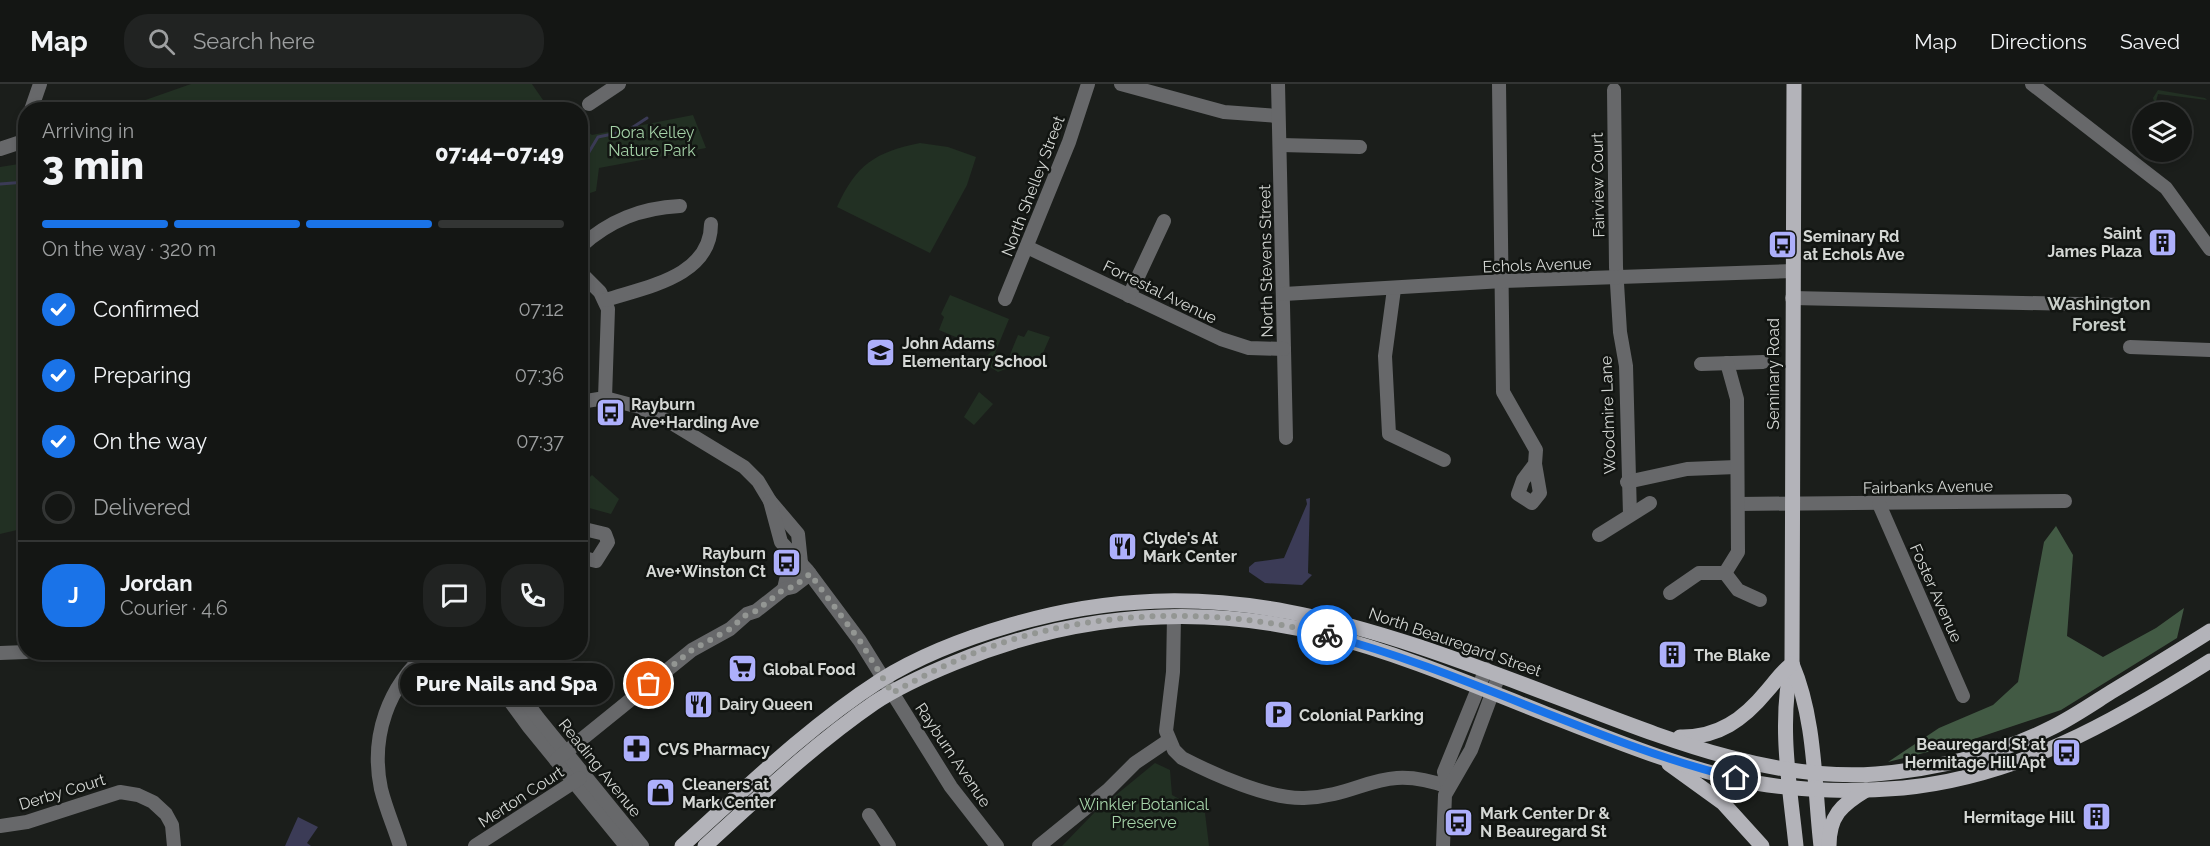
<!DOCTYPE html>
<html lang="en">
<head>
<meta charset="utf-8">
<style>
  :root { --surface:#141614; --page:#212322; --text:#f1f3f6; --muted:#9d9fa0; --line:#333534; --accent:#1a73e8 }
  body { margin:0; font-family:Raleway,sans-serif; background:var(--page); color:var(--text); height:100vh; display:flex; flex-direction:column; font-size:22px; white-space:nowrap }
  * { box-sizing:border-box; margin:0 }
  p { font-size:20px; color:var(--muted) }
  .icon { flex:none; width:33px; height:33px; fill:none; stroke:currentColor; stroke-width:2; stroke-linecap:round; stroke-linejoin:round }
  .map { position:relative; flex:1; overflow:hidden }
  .details { position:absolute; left:18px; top:18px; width:570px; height:558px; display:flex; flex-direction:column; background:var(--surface); border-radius:24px; box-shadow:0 3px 9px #0003,0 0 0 2px var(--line) }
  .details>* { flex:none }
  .buttons { position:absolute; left:2132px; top:18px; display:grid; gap:12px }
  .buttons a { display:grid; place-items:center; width:60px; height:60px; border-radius:50%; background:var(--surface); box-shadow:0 3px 9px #0003,0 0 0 2px var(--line); font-size:30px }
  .pin { position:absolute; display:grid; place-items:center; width:51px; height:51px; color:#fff; margin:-26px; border:3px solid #fff; border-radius:50%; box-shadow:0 2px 6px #0007 }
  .courier { position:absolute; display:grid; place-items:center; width:60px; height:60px; margin:-30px; border:4px solid #1a73e8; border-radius:50%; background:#fff; color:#222; box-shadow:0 2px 8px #0007 }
  .bubble { position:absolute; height:42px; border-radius:21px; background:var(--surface); box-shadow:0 3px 9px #0003,0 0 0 2px var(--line); font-size:20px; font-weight:800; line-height:42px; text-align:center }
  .headline em { font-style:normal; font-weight:800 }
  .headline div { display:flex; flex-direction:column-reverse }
  .headline { display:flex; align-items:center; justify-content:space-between; height:102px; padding:0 24px }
  h1 { font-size:39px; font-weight:800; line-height:45px }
  .bar { display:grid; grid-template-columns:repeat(4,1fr); gap:9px 6px; align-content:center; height:72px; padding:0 24px }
  .bar i { height:8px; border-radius:4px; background:var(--line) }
  .bar .selected { background:var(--accent) }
  .bar p { grid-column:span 4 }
  .line { display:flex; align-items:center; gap:15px; padding:0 24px; border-top:2px solid var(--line) }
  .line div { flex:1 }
  .round { display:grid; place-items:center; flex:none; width:63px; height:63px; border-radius:24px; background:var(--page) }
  ol { padding:0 24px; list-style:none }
  li { display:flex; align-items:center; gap:18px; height:66px }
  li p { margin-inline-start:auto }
  li .icon { padding:6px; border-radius:50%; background:var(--accent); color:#fff; stroke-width:4 }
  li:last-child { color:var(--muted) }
  li i { width:33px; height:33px; border:3px solid var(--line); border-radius:50% }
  header { display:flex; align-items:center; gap:36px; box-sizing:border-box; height:84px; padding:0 30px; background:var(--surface); border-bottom:2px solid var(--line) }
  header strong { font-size:28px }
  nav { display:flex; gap:33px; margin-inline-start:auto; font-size:21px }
  .search { width:420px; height:54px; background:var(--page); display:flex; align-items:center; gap:15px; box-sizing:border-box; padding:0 21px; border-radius:24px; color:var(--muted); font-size:22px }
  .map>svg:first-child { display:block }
  .green { fill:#223023 }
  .forest { fill:#425a44 }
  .water { fill:#3b3b56 }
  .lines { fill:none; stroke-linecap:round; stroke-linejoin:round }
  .stream { stroke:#3b3b56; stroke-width:3 }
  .minor { stroke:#67686a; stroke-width:14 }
  .major { stroke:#b3b3b9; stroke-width:15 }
  .done { stroke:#939693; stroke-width:6; stroke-dasharray:0 10.8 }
  .route { stroke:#1a73e8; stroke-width:8 }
  .labels { text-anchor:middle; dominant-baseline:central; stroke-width:5; stroke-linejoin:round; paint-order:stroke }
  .park-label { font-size:16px; fill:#a5d2a8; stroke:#121512 }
  .street-label { font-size:16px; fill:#d4d7d4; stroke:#121512 }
  .poi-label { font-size:16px; font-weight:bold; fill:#d4d7d4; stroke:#121512; text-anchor:start }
  .neighbourhood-label { font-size:18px; font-weight:bold; fill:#c7cdc8; stroke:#121512 }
</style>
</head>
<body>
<header>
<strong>Map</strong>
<div class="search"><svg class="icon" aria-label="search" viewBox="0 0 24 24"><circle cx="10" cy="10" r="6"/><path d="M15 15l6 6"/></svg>Search here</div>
<nav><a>Map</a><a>Directions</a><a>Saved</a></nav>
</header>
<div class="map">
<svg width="2210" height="762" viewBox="0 0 2210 762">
  <rect width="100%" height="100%" fill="#1b1e1b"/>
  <g class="green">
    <path d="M191 0H532L543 16 556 25H132L134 20Z"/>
    <path d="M2158 6 2205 14 2207 16 2158 10 2155 21 2153 14Z"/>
    <path d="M693 31 706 64 599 84 596 107 581 112V43L592 51Z"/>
    <path d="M920 59 948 63 976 73 967 101 930 169 837 123C856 80 876 68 920 59Z"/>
    <path d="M25 79V435L17 446 0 450V83Z"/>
    <path d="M950 211 1009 235 995 269 1013 277 1010 283 998 288 990 283 987 272 991 268 939 246 944 233 941 230Z"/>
    <path d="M1028 246 1050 253 1036 285 1022 282 1023 280 1009 273 1018 251 1024 253Z"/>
    <path d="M979 308 993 320 974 341 964 333Z"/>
    <path d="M592 391 619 415 611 430 582 422 581 401Z"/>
    <path d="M1155 679 1170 686 1172 711 1205 729 1209 762H1062L1094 729Z"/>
  </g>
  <path class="forest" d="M2056 442 2073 471 2067 552 2103 573 2156 544 2184 524 2177 554 2061 626 1959 660 1888 678 1939 644 1993 621 2018 598 2044 458Z"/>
  <g class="water">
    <path d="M1310 414 1308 489 1312 491 1302 501 1265 499 1249 488V483L1255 478 1284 474 1307 420 1306 415Z"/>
    <path d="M298 733 318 743 307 759 311 762H285Z"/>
  </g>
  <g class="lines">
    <g class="stream">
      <path d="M580 83 598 53 627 47 647 34"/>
      <path d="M0 100 26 98"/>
    </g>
    <g class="minor">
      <path d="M1121 0 1224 28 1278 32"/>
      <path d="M1278 0 1286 354"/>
      <path d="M1499 0 1503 308 1536 366 1535 380 1540 409 1532 419 1518 410 1523 396 1535 380"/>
      <path d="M2032 0 2166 104 2210 165"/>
      <path d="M1614 6 1616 183 1620 248 1626 282 1630 431"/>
      <path d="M589 20 619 0"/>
      <path d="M31 26 40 0"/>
      <path d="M1281 61 1360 63"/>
      <path d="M0 65 24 57 26 47"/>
      <path d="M580 163C610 136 641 124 680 122"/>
      <path d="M1027 163 1221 255 1249 264 1284 265"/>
      <path d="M580 188 600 208 608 225 605 314"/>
      <path d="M1394 205 1385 272 1389 350 1444 376"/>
      <path d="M1284 210 1503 197 1793 187"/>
      <path d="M1129 212 1164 137"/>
      <path d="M1792 214 2122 221"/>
      <path d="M1005 215 1069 58 1088 0"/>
      <path d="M606 216C645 203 711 193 711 140"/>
      <path d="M2130 263 2210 266"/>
      <path d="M1701 280 1763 278"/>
      <path d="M580 318 605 314 639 323 670 338 744 383 758 397 770 417 798 450 801 479"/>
      <path d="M1627 398 1687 385 1736 383"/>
      <path d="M770 417 781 458 807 486 860 557 951 703 997 762"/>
      <path d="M1738 420 2065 417"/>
      <path d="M1879 420 1963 612"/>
      <path d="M580 444 605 450 608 458 596 477 580 473"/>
      <path d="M1599 451 1650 419"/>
      <path d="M1725 489 1738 468 1737 315 1727 279"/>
      <path d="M784 505 786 496 801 479"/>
      <path d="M1670 509 1699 489H1725L1738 506 1760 516"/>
      <path d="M1174 532 1173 588 1166 647 1174 666 1182 674C1213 690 1268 715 1304 714 1364 712 1380 678 1448 703"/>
      <path d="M474 568 529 643 626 762"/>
      <path d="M489 568 538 634 642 762"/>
      <path d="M0 569 26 568"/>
      <path d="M556 676 692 566 730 545 747 530 756 527 784 505 793 503 810 490"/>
      <path d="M1448 703 1444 688 1486 585"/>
      <path d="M869 731 889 762"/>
      <path d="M0 742 27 738 120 708 138 711 153 718 166 730 172 741 174 762"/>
      <path d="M400 762C394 743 386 725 381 705 370 653 388 602 428 568"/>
      <path d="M475 762 580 694"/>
      <path d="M1039 762 1108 706 1135 679 1169 656"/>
      <path d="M1443 762 1445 711 1471 666 1499 591"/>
    </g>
    <g class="major">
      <path d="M1794 0 1792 580C1778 638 1790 704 1796 762"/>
      <path d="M1792 580C1816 636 1814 702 1821 762"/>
      <path d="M1680 653C1718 654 1744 635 1767 607 1776 597 1781 588 1792 580"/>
      <path d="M1669 680 1723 719 1762 762"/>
      <path d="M682 762C746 704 808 643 881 596 921 571 966 554 1011 541 1212 482 1368 541 1554 612 1655 650 1766 698 1876 690 1936 685 2000 670 2053 643 2073 633 2092 620 2111 608 2144 588 2177 568 2210 547"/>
      <path d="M705 762C760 712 813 661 874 619 898 603 927 590 954 579 1073 530 1197 519 1323 550 1399 569 1473 601 1546 630 1614 656 1684 686 1756 699 1803 707 1856 708 1903 704 2018 693 2115 637 2210 577"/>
      <path d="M1829 762C1829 732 1841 721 1866 706"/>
    </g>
  </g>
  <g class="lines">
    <path class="done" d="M649 600 692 566 730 545 747 530 756 527 784 505 793 503 810 490 860 557 892 609C928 589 966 570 1005 558 1106 525 1224 524 1327 551"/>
    <path class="route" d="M1327 551C1467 588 1596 659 1736 694"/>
  </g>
  <defs>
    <symbol id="building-square" viewBox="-11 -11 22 22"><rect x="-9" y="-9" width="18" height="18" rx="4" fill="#adaffb" stroke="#121512"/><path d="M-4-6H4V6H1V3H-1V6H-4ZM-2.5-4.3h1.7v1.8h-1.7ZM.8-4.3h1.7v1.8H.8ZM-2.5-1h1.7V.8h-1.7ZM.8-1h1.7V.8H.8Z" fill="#111"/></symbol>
    <symbol id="bus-square" viewBox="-11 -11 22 22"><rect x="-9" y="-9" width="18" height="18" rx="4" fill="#adaffb" stroke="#121512"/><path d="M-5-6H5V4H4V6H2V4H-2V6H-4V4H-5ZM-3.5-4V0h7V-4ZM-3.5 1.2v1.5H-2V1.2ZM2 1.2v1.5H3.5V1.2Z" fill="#111"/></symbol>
    <symbol id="school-square" viewBox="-11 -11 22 22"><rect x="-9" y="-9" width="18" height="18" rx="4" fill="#adaffb" stroke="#121512"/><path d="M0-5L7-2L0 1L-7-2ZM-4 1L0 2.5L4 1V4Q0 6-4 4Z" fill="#111"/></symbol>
    <symbol id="restaurant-square" viewBox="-11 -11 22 22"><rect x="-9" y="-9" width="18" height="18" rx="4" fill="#adaffb" stroke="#121512"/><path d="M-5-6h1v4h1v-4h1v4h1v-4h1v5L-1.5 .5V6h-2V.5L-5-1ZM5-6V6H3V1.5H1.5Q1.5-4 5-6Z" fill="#111"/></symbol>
    <symbol id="supermarket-square" viewBox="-11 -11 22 22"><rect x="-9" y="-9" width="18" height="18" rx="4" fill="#adaffb" stroke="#121512"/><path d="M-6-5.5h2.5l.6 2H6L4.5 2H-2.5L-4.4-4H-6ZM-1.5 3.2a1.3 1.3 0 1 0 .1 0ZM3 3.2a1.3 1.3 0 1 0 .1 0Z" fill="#111"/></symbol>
    <symbol id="parking-square" viewBox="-11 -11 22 22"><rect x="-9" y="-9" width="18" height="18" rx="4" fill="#adaffb" stroke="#121512"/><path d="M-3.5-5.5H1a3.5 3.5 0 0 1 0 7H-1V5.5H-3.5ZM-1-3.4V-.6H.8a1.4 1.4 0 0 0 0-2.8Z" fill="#111"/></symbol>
    <symbol id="pharmacy-square" viewBox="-11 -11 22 22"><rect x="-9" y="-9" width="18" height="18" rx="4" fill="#adaffb" stroke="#121512"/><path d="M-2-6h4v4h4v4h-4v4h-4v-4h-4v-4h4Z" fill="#111"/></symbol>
    <symbol id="shop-square" viewBox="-11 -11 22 22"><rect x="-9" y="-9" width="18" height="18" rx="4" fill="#adaffb" stroke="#121512"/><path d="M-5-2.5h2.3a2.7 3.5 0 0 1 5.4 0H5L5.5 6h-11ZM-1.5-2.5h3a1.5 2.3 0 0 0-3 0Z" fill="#111"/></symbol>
  </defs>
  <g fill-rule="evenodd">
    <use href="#building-square" x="2146" y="142" width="33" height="33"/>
    <use href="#bus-square" x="1766" y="144" width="33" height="33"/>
    <use href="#school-square" x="864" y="252" width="33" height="33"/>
    <use href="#bus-square" x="594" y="312" width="33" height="33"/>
    <use href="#restaurant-square" x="1106" y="446" width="33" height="33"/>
    <use href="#bus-square" x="770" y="462" width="33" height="33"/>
    <use href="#building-square" x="1656" y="554" width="33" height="33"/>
    <use href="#supermarket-square" x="726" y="568" width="33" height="33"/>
    <use href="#restaurant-square" x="682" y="604" width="33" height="33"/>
    <use href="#parking-square" x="1262" y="614" width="33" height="33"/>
    <use href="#pharmacy-square" x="620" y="648" width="33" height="33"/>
    <use href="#bus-square" x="2050" y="652" width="33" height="33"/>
    <use href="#shop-square" x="644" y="692" width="33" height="33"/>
    <use href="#building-square" x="2080" y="716" width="33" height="33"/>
    <use href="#bus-square" x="1442" y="722" width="33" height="33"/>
  </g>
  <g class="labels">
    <g class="park-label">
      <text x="652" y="48">Dora Kelley<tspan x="652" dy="18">Nature Park</tspan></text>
      <text x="1144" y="720">Winkler Botanical<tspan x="1144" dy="18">Preserve</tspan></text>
    </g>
    <g class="street-label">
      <text transform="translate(1598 101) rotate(-91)">Fairview Court</text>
      <text transform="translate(1033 102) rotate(-69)">North Shelley Street</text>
      <text transform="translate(1266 177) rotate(-91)">North Stevens Street</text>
      <text transform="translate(1537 181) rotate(-2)">Echols Avenue</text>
      <text transform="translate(1160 208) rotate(26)">Forrestal Avenue</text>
      <text transform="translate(1773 290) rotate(-90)">Seminary Road</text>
      <text transform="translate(1608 331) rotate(-92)">Woodmire Lane</text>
      <text transform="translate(1928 403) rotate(-1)">Fairbanks Avenue</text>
      <text transform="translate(1936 509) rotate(66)">Foster Avenue</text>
      <text transform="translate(1455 558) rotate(19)">North Beauregard Street</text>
      <text transform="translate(953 671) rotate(56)">Rayburn Avenue</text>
      <text transform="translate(600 684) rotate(51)">Reading Avenue</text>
      <text transform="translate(62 708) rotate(-17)">Derby Court</text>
      <text transform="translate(521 713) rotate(-33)">Merton Court</text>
    </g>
    <g class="poi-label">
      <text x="2142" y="149" text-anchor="end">Saint<tspan x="2142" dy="18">James Plaza</tspan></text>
      <text x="1803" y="152">Seminary Rd<tspan x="1803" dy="18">at Echols Ave</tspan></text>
      <text x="902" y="259">John Adams<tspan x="902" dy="18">Elementary School</tspan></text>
      <text x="631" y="320">Rayburn<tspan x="631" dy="18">Ave+Harding Ave</tspan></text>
      <text x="1143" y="454">Clyde's At<tspan x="1143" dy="18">Mark Center</tspan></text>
      <text x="766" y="469" text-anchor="end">Rayburn<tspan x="766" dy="18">Ave+Winston Ct</tspan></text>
      <text x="1694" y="571">The Blake</text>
      <text x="763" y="585">Global Food</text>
      <text x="719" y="620">Dairy Queen</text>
      <text x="1299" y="631">Colonial Parking</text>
      <text x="2046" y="660" text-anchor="end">Beauregard St at<tspan x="2046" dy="18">Hermitage Hill Apt</tspan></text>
      <text x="658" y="665">CVS Pharmacy</text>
      <text x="682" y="700">Cleaners at<tspan x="682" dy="18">Mark Center</tspan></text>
      <text x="1480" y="729">Mark Center Dr &amp;<tspan x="1480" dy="18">N Beauregard St</tspan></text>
      <text x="2075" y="733" text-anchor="end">Hermitage Hill</text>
    </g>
    <g class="neighbourhood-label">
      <text x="2099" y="219">Washington<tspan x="2099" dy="21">Forest</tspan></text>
    </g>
  </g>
</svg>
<div class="buttons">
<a><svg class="icon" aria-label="layers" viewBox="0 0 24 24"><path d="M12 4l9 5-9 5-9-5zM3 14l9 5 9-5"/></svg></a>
</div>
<div class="pin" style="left:649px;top:600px;background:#ea580c"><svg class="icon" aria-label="bag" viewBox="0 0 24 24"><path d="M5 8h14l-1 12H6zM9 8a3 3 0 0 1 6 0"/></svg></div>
<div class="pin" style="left:1736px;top:694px;background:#1f2937"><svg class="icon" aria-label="home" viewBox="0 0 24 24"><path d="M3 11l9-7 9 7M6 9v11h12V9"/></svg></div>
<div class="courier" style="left:1327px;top:551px"><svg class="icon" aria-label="bike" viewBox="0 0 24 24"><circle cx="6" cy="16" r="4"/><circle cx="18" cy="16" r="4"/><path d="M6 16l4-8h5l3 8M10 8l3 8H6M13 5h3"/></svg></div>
<div class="bubble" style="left:400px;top:579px;width:213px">Pure Nails and Spa</div>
<section class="details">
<div class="headline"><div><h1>3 min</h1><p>Arriving in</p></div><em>07:44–07:49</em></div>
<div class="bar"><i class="selected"></i><i class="selected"></i><i class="selected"></i><i></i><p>On the way · 320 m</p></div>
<ol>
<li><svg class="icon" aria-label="check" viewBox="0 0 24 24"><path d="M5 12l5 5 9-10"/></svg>Confirmed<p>07:12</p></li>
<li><svg class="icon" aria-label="check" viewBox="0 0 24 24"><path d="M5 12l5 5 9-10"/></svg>Preparing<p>07:36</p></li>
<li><svg class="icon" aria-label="check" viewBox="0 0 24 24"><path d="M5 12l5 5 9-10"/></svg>On the way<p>07:37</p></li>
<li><i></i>Delivered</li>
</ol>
<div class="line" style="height:108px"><b class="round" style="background:var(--accent);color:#fff">J</b><div><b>Jordan</b><p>Courier · 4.6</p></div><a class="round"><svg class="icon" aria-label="chat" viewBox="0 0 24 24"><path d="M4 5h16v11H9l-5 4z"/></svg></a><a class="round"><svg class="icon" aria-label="phone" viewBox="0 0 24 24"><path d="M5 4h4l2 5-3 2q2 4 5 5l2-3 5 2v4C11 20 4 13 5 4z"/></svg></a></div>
</section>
</div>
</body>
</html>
